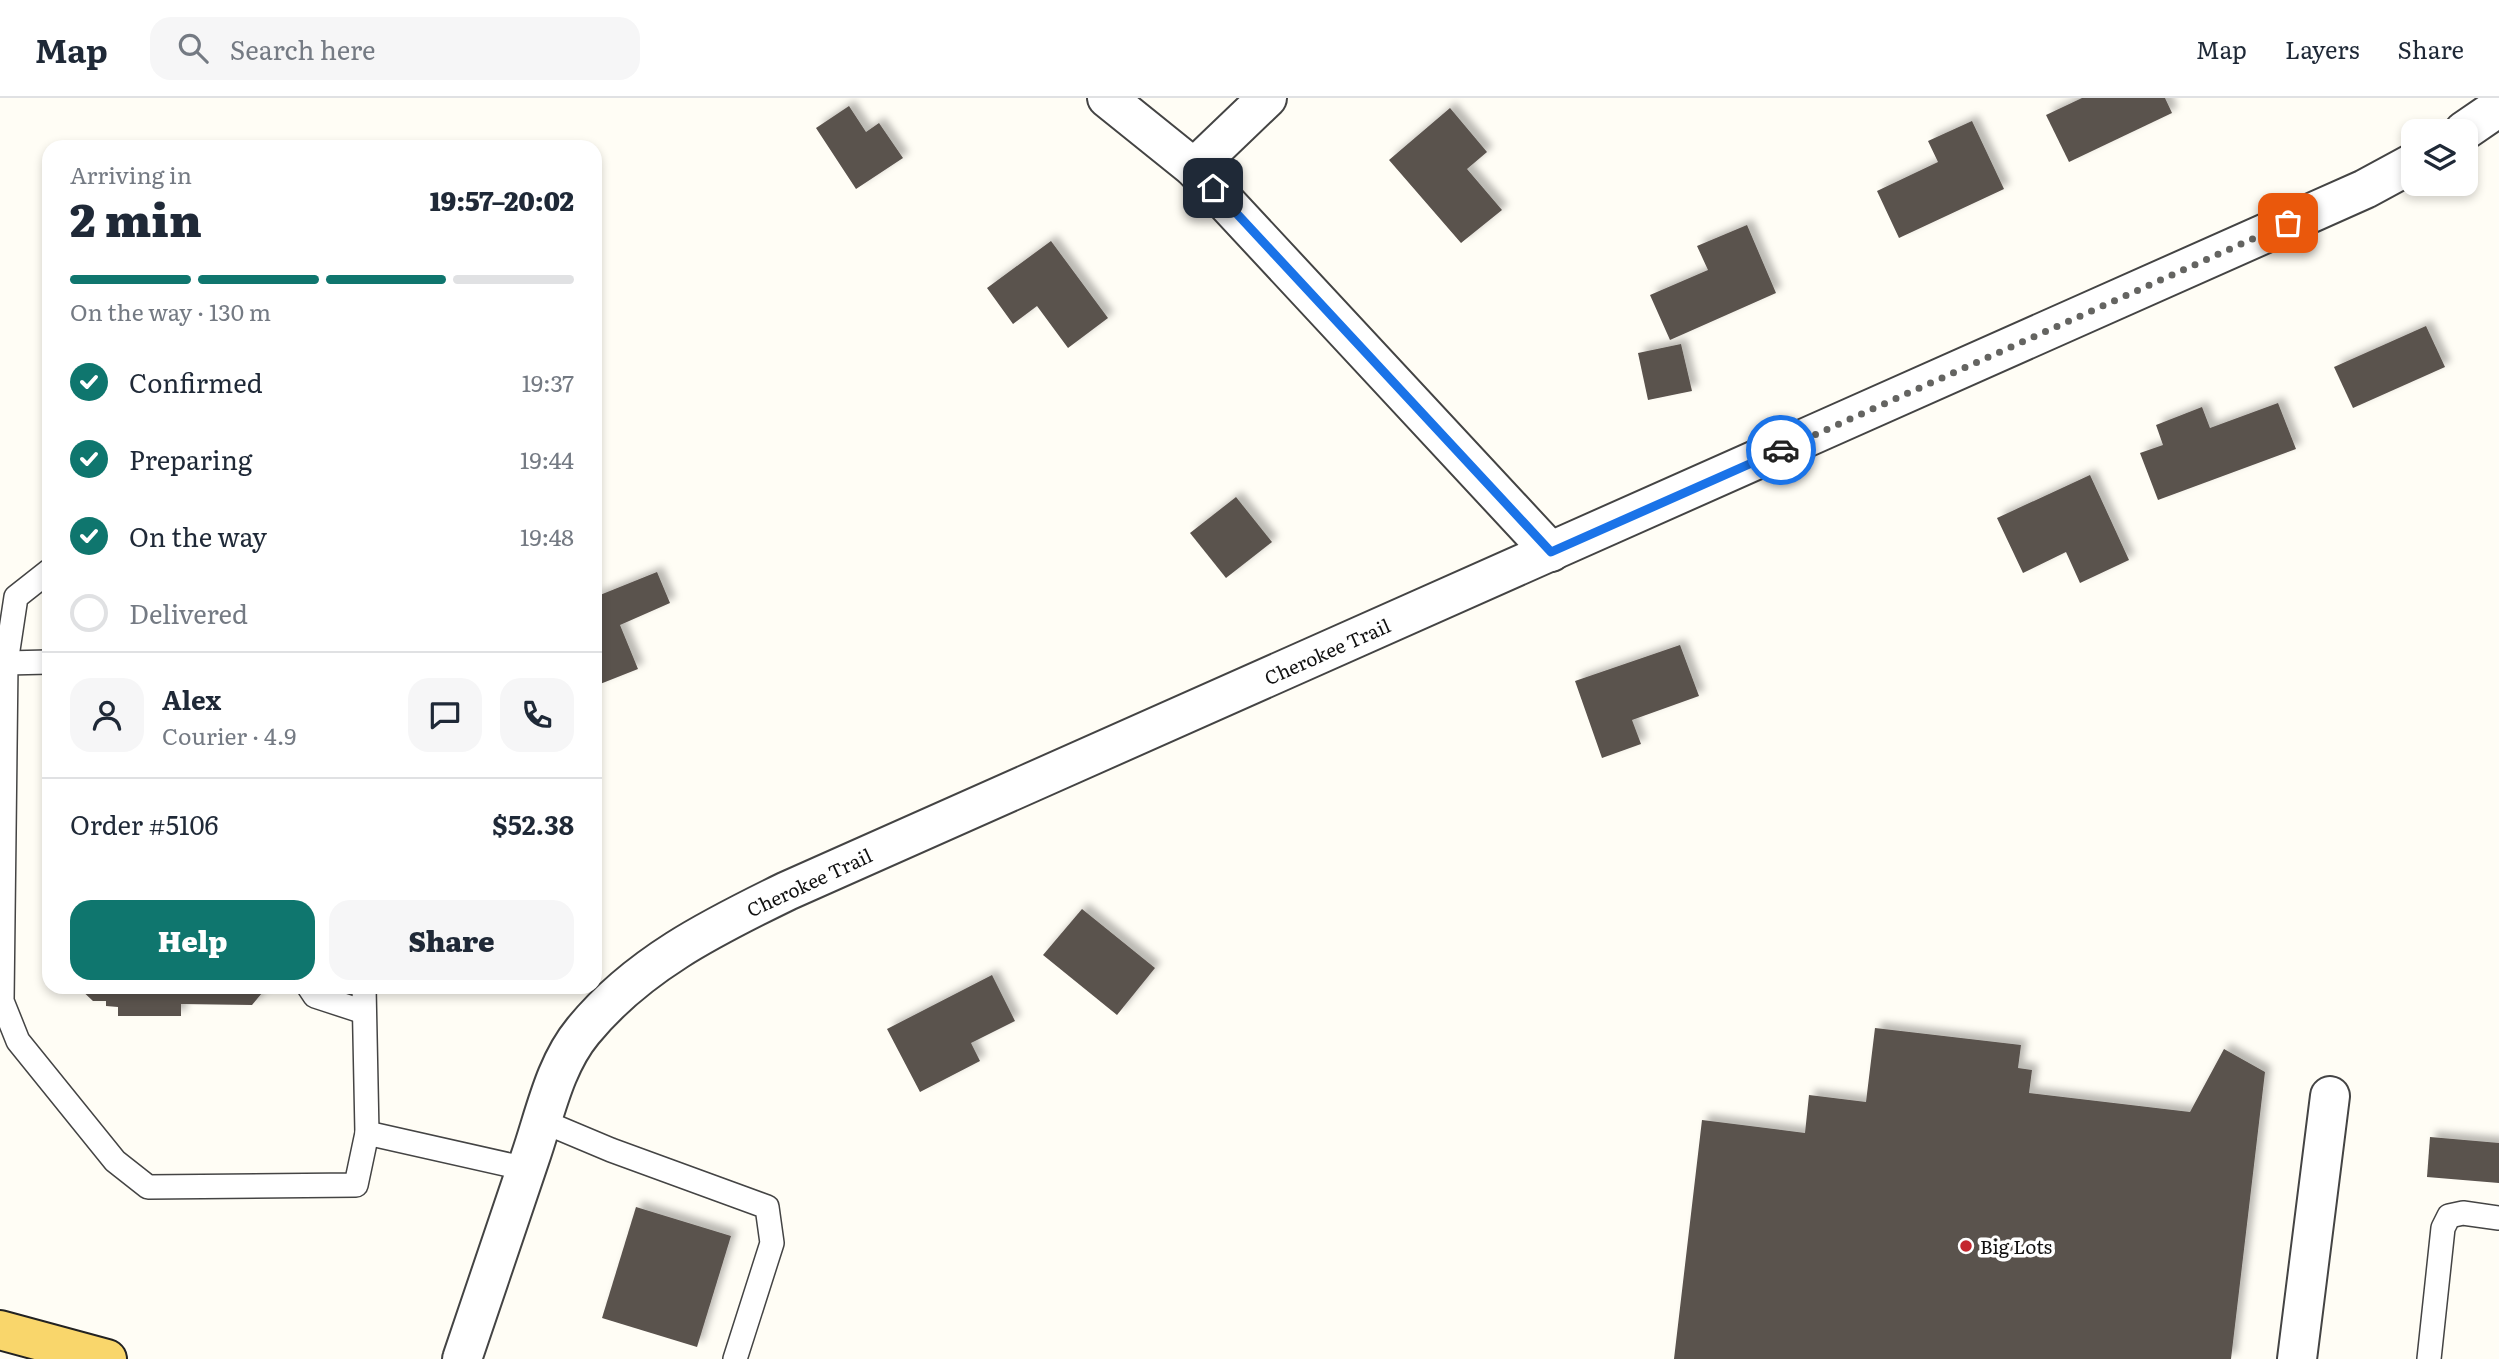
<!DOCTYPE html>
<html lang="en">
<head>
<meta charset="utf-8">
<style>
  :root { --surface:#fff; --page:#f6f6f7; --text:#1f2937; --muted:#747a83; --line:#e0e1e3; --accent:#0f766e }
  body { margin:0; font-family:Literata,serif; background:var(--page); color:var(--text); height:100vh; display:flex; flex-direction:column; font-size:26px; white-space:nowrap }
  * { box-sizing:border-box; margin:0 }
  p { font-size:23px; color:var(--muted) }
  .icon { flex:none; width:38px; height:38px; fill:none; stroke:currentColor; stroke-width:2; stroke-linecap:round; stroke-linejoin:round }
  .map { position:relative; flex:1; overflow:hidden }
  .sheet { position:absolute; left:42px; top:42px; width:560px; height:854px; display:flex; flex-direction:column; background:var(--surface); border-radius:21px; box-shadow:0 4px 10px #0003 }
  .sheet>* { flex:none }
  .tools { position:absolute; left:2401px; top:21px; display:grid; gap:14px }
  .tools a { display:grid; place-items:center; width:77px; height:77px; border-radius:14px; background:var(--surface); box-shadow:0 4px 10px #0003; font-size:35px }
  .pin { position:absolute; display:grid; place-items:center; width:60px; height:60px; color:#fff; margin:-30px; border-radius:14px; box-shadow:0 4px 10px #0006 }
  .courier { position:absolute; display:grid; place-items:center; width:70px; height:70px; margin:-35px; border:5px solid #1a73e8; border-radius:50%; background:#fff; color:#222; box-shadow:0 2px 9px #0007 }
  .overview em { font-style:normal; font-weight:800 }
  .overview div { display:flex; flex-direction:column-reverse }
  .overview { display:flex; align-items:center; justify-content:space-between; height:119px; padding:0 28px }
  h1 { font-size:46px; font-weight:800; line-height:52px }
  .bar { display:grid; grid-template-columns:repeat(4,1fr); gap:10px 7px; align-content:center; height:84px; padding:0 28px }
  .bar i { height:9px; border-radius:5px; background:var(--line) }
  .bar .selected { background:var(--accent) }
  .bar p { grid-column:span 4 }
  .line { display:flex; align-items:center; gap:18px; padding:0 28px; border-top:2px solid var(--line) }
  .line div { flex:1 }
  .round { display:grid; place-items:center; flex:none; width:74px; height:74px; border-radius:21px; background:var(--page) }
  ol { padding:0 28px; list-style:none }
  li { display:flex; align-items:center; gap:21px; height:77px }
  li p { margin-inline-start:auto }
  li .icon { padding:7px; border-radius:50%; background:var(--accent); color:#fff; stroke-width:4 }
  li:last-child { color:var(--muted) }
  li i { width:38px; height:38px; border:4px solid var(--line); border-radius:50% }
  .button { display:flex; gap:14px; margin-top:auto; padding:14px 28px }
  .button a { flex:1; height:80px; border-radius:21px; background:var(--accent); color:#fff; font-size:28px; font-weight:800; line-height:80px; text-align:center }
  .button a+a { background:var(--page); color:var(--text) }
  header { display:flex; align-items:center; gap:42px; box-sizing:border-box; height:98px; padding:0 35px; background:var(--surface); border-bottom:2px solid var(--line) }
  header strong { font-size:33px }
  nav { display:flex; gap:38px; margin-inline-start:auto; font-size:24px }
  .search { width:490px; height:63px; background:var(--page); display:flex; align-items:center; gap:18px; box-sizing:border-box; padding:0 24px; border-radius:21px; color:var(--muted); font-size:26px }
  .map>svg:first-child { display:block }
  .building { fill:#5a524d; filter:url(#shadow) }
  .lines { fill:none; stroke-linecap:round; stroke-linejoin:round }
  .service-casing { stroke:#444; stroke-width:26 }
  .minor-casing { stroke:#444; stroke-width:42 }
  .primary-casing { stroke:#222; stroke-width:42 }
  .service { stroke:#fff; stroke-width:23 }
  .minor { stroke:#fff; stroke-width:38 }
  .primary { stroke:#f9d66b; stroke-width:38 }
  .done { stroke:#646461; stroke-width:7; stroke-dasharray:0 12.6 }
  .route { stroke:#1a73e8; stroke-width:9 }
  .poi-dot { fill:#c4262e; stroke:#fff; stroke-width:2.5 }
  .labels { text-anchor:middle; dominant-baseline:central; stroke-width:7; stroke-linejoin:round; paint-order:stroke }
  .street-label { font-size:19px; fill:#111; stroke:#fff }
  .poi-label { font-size:19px; fill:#111; stroke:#fff; text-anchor:start }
</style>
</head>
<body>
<header>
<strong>Map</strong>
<div class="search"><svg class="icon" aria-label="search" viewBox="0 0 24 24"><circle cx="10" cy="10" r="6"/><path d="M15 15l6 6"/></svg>Search here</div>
<nav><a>Map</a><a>Layers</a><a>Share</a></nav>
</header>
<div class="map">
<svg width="2499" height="1261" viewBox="0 0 2499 1261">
  <defs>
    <filter id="shadow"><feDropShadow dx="6" dy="-6" stdDeviation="3.5" flood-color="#0004"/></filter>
  </defs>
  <rect width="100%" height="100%" fill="#fffdf5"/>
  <g class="building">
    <path d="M2082 0H2165L2172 15 2069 64 2046 17Z"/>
    <path d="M849 8 866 34 879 25 903 60 856 91 816 30Z"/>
    <path d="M1450 10 1487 54 1467 71 1502 112 1461 145 1389 62Z"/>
    <path d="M1972 23 2004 91 1899 140 1877 93 1938 64 1928 43Z"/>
    <path d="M1747 127 1776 195 1670 242 1650 197 1708 172 1697 148Z"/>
    <path d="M1051 143 1108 220 1068 250 1037 208 1013 226 987 190Z"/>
    <path d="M2426 228 2445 269 2353 310 2334 269Z"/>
    <path d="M1681 246 1692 293 1648 302 1638 255Z"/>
    <path d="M2278 305 2296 351 2158 402 2140 355 2163 347 2156 327 2202 309 2210 330Z"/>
    <path d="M2090 377 2129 462 2080 485 2066 454 2023 475 1997 420Z"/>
    <path d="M1236 399 1272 444 1226 480 1190 435Z"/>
    <path d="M657 474 670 505 620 527 638 571 595 588V499Z"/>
    <path d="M1680 547 1699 598 1632 622 1641 646 1602 660 1575 583Z"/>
    <path d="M1082 811 1155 870 1117 917 1043 857Z"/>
    <path d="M992 877 1015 923 971 945 980 963 920 994 887 931Z"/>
    <path d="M78 889H267L252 907 181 906V918H118V909L106 908V903H93Z"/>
    <path d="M1875 930 2021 947 2018 970 2032 972 2029 995 2190 1014 2224 951 2265 974 2231 1261H1674L1702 1022 1805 1035 1809 997 1866 1004Z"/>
    <path d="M2430 1039 2499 1045V1085L2427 1079Z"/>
    <path d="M636 1109 731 1138 697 1249 602 1220Z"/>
  </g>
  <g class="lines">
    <defs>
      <g id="service">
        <path d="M49 564 6 565 2 903 18 943 115 1063 148 1089 356 1087 367 1035"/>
        <path d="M0 566 6 565 16 499 49 473"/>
        <path d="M309 889 315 898 364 914"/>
        <path d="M364 889 367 1035 527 1071"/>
        <path d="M542 1023 611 1052 767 1109 772 1145 735 1261"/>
        <path d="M2429 1261 2443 1130 2449 1118 2463 1115 2499 1120"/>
      </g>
      <g id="minor">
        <path d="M1107 0 1194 70 1551 454"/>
        <path d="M2464 33 2499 9"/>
        <path d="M1194 70 1267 0"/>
        <path d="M462 1261C485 1194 508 1127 530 1060 545 1017 554 968 583 933 637 867 711 830 787 793L2365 91 2413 65"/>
        <path d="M2297 1261 2330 998"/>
      </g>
      <path id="primary" d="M0 1232 107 1261"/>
    </defs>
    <use href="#service" class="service-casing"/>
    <use href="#minor" class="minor-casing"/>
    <use href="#primary" class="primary-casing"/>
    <use href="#service" class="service"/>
    <use href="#minor" class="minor"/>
    <use href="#primary" class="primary"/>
  </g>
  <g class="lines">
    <path class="done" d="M1781 352 2288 125"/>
    <path class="route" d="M1213 90 1551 454 1781 352"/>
  </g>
  <circle class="poi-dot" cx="1966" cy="1148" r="7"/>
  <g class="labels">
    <g class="street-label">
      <text transform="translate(1327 553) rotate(-24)">Cherokee Trail</text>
      <text transform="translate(809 784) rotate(-25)">Cherokee Trail</text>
    </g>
    <g class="poi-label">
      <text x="1980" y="1148">Big Lots</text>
    </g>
  </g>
</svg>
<div class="tools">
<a><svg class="icon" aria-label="layers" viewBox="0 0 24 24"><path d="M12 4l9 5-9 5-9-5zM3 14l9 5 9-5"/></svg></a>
</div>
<div class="pin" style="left:2288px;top:125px;background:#ea580c"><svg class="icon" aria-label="bag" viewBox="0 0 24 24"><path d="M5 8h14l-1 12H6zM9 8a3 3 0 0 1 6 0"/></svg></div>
<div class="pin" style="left:1213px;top:90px;background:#1f2937"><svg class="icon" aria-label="home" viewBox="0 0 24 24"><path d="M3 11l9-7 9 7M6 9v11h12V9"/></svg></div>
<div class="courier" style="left:1781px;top:352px"><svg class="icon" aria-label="car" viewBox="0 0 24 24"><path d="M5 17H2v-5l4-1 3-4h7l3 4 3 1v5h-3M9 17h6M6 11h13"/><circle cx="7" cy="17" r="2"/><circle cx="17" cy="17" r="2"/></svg></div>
<section class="sheet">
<div class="overview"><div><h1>2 min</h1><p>Arriving in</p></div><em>19:57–20:02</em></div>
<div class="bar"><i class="selected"></i><i class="selected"></i><i class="selected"></i><i></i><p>On the way · 130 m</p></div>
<ol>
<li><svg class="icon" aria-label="check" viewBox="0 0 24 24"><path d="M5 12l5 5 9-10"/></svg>Confirmed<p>19:37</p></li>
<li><svg class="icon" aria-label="check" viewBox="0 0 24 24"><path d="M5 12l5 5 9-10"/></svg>Preparing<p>19:44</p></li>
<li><svg class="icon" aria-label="check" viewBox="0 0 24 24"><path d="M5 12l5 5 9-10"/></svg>On the way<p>19:48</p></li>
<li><i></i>Delivered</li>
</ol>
<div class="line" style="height:126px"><a class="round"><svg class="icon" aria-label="person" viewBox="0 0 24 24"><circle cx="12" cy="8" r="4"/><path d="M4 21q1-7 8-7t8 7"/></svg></a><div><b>Alex</b><p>Courier · 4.9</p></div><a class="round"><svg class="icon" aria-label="chat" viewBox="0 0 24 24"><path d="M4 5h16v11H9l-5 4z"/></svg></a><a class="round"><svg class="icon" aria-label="phone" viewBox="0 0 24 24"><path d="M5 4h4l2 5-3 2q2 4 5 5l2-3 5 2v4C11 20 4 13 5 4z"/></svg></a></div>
<div class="line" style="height:91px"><div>Order #5106</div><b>$52.38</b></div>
<div class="button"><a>Help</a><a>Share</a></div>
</section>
</div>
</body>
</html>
